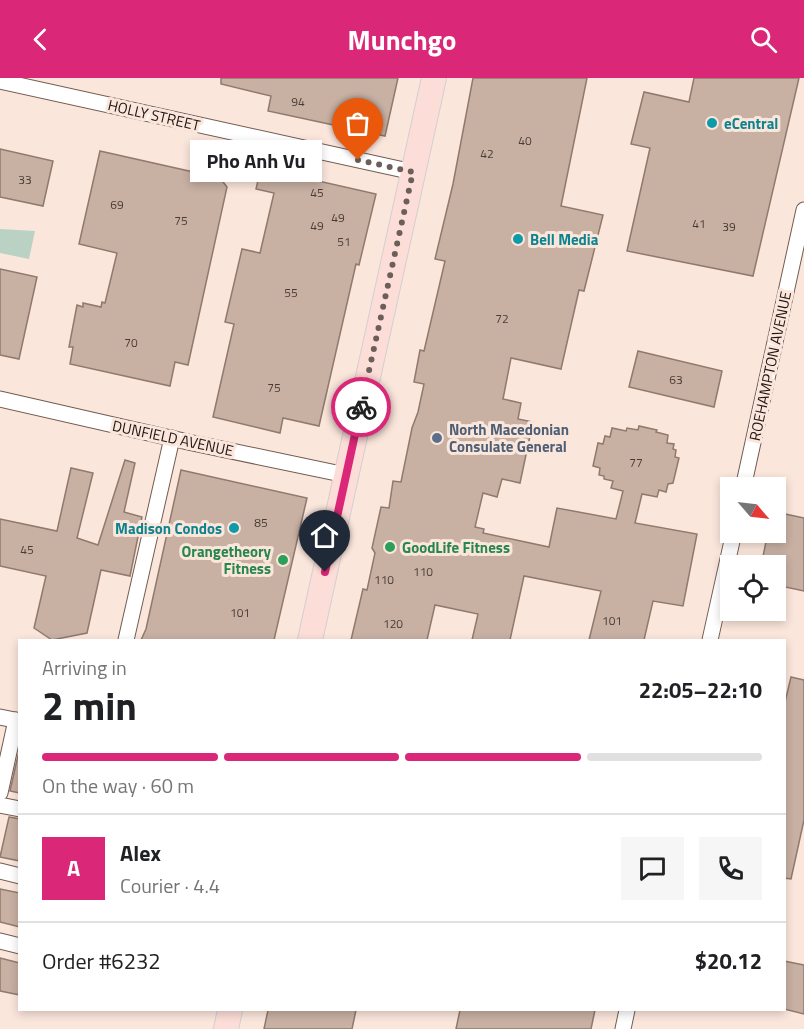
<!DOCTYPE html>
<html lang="en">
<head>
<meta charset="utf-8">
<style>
  :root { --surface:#fff; --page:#f6f6f6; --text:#202124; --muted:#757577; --line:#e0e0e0; --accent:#db2777 }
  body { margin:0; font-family:"Titillium Web",sans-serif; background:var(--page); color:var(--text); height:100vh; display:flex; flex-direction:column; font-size:22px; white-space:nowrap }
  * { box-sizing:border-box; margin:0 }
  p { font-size:20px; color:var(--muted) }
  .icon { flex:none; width:33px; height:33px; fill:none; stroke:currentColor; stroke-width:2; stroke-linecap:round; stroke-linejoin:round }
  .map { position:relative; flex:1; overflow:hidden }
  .drawer { position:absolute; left:18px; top:561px; width:768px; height:372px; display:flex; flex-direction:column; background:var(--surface); border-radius:0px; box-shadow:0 3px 9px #0003 }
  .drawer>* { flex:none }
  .needle { width:39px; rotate:118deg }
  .tools { position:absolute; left:720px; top:399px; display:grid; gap:12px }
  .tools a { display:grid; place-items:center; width:66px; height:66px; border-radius:0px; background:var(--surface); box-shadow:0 3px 9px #0003; font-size:30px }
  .pin { position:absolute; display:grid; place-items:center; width:51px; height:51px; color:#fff; margin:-62px -26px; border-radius:50% 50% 50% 0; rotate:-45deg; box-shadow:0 0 6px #0007 }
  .pin .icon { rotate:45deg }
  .courier { position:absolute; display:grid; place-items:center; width:60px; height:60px; margin:-30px; border:4px solid #db2777; border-radius:50%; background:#fff; color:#222; box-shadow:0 2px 8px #0007 }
  .bubble { position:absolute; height:42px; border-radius:0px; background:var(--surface); box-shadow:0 3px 9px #0003; font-size:20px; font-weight:700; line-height:42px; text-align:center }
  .head em { font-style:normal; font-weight:700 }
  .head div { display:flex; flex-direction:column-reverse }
  .head { display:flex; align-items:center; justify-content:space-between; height:102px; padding:0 24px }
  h1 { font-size:39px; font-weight:700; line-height:45px }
  .bar { display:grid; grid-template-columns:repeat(4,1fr); gap:9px 6px; align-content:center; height:72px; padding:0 24px }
  .bar i { height:8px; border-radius:4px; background:var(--line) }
  .bar .current { background:var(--accent) }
  .bar p { grid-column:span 4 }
  .line { display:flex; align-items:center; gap:15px; padding:0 24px; border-top:2px solid var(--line) }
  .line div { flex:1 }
  .round { display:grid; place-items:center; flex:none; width:63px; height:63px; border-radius:0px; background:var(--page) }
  header { display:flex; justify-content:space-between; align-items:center; height:78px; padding:0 24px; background:var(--accent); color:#fff; font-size:27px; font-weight:700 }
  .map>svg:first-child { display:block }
  .green { fill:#bad2c4 }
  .building { fill:#c8b0a3; stroke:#90796d; stroke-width:1.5 }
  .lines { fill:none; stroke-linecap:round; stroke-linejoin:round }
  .street-casing { stroke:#735c52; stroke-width:17 }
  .primary-casing { stroke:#d2d0d0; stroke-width:26 }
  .street { stroke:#fff; stroke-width:15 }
  .primary { stroke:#fcddd7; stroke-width:24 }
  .done { stroke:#6c5f59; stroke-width:6; stroke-dasharray:0 10.8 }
  .route { stroke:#db2777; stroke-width:8 }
  .culture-dot { fill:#0f9aa8; stroke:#fbe6dc; stroke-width:2 }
  .service-dot { fill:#5c6f8a; stroke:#fbe6dc; stroke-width:2 }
  .leisure-dot { fill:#2e9e5b; stroke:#fbe6dc; stroke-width:2 }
  .labels { text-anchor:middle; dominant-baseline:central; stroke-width:6; stroke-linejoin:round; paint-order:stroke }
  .number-label { font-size:12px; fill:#493c36 }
  .street-label { font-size:15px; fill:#1f1612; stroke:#fbe6dc }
  .culture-label { font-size:15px; font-weight:bold; fill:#0d838f; stroke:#fbe6dc; text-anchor:start }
  .service-label { font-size:15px; font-weight:bold; fill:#4e5e75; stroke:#fbe6dc; text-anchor:start }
  .leisure-label { font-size:15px; font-weight:bold; fill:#27864d; stroke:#fbe6dc; text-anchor:start }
</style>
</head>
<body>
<header><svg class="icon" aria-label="back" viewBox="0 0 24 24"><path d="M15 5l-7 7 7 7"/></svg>Munchgo<svg class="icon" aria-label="search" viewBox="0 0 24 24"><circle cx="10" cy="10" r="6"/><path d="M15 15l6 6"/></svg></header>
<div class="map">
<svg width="804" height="951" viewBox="0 0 804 951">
  <rect width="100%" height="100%" fill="#fbe6dc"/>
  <path class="green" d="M0 151 35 153 29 181 0 175Z"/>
  <g class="building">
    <path d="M221 0H398L385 58 268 33 271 18 221 6Z"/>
    <path d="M473 0H587L561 128 603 137 584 213 579 212 561 291 511 280 503 321 521 325 518 341 533 344 520 405 502 401 497 419 483 415 475 449 484 451 483 455 549 469 557 430 616 441 623 413 611 410 613 403 604 401V398L599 397 600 390 593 388 598 365 603 366 605 358 610 359 612 350 626 353 627 350 638 352 639 348 657 352 656 354 668 357 667 365 674 366 673 371 676 372 675 379 679 380 673 405 668 406 666 414 659 412 657 419 642 416 635 445 697 456 683 528 653 523 644 562H589L601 513 524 498 510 562H472L478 536 435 527 427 562H351L363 511 367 512 375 475 372 470 381 429 389 430 393 403 401 404 412 350 418 334 424 306 414 304 420 272 424 273 445 183 435 181 453 106Z"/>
    <path d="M694 0H799L753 198 627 173 650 70 631 66 644 14 689 24Z"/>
    <path d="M0 71 53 83 43 128 0 119Z"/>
    <path d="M100 73 220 100 227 109 188 287 175 284 170 308 70 286 73 269H69L77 227 83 229V225L101 229 102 224 105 225 117 175 79 166Z"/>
    <path d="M261 90 376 116 359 187 356 186 319 348 283 340 280 355 213 339 234 246 225 244 242 171 260 175 274 115 256 111Z"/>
    <path d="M0 191 37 199 19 281 0 277Z"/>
    <path d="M638 273 722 293 714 329 629 309Z"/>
    <path d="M125 382 135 385 124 434 142 439 130 498 101 492 87 555 52 562 34 550 46 498 0 488V441L57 453 71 390 93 395 77 460 98 467Z"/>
    <path d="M181 392 307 420 274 562H141L146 551Z"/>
    <path d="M776 434 804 440V513L776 507V488H761L768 454H776Z"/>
    <path d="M791 599 804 602V742L791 801 784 800V628Z"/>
    <path d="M19 673H20V715L10 713Z"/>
    <path d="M9 739 20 741V783L0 779Z"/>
    <path d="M0 811 20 815V849L0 844Z"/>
    <path d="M0 880 20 885V917L0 913Z"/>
    <path d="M784 883 804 887V936L784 931Z"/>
    <path d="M268 932H356L352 951H264Z"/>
    <path d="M460 932H595L591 951H456Z"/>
  </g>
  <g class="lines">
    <defs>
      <g id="street">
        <path d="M0 3 413 94"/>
        <path d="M0 321 188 364 346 397"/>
        <path d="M743 410 804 132"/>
        <path d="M126 562 172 360"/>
        <path d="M710 562 734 454"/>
        <path d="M0 639 20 643"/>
        <path d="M0 715 16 642"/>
        <path d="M0 727 20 731"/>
        <path d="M0 793 20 798"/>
        <path d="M0 863 20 868"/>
        <path d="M623 951 627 932"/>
      </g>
      <g id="primary">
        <path d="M310 562 434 0"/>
        <path d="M226 951 230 932"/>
      </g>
    </defs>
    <use href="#street" class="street-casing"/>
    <use href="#primary" class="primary-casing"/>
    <use href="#street" class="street"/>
    <use href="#primary" class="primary"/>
  </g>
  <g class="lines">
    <path class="done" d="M358 82 413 94 361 329"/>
    <path class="route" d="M325 494 361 329"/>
  </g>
  <g class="culture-dot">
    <circle cx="712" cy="45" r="6"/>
    <circle cx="518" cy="161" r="6"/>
    <circle cx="234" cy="450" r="6"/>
  </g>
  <circle class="service-dot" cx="437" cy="360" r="6"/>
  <g class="leisure-dot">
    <circle cx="390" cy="469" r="6"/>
    <circle cx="283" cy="482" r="6"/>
  </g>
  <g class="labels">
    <g class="number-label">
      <text x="298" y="23">94</text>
      <text x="525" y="62">40</text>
      <text x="487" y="75">42</text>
      <text x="25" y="101">33</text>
      <text x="317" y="114">45</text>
      <text x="117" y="126">69</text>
      <text x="338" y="139">49</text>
      <text x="181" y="142">75</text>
      <text x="699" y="145">41</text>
      <text x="317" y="147">49</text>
      <text x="729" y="148">39</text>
      <text x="344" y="163">51</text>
      <text x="291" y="214">55</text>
      <text x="502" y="240">72</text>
      <text x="131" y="264">70</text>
      <text x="676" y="301">63</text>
      <text x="274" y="309">75</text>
      <text x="636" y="384">77</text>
      <text x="261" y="444">85</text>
      <text x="27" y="471">45</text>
      <text x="423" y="493">110</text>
      <text x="384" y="501">110</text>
      <text x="240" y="534">101</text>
      <text x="612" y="542">101</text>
      <text x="393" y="545">120</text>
    </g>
    <g class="street-label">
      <text transform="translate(154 37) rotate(13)">HOLLY STREET</text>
      <text transform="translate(770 288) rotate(-78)">ROEHAMPTON AVENUE</text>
      <text transform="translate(173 360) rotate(12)">DUNFIELD AVENUE</text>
    </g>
    <g class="culture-label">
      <text x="724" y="45">eCentral</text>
      <text x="530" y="161">Bell Media</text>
      <text x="222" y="450" text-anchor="end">Madison Condos</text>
    </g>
    <g class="service-label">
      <text x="449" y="351">North Macedonian<tspan x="449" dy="17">Consulate General</tspan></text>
    </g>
    <g class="leisure-label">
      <text x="402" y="469">GoodLife Fitness</text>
      <text x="271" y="473" text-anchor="end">Orangetheory<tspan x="271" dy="17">Fitness</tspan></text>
    </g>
  </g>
</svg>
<div class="tools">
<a><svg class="needle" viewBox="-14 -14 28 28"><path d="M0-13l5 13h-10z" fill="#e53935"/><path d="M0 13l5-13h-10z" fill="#757577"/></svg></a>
<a><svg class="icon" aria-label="locate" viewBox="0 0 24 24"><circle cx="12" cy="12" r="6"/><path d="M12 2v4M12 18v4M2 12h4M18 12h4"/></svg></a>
</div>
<div class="pin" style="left:358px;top:82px;background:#ea580c"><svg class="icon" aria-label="bag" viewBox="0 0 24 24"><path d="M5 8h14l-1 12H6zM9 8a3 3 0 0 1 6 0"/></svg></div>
<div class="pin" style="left:325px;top:494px;background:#1f2937"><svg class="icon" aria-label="home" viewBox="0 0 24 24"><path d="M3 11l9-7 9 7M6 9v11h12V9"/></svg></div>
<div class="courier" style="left:361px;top:329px"><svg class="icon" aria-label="bike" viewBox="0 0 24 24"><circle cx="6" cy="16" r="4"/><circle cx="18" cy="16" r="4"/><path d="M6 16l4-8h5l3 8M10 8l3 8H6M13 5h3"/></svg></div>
<div class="bubble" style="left:190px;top:62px;width:132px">Pho Anh Vu</div>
<section class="drawer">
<div class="head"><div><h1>2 min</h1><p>Arriving in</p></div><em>22:05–22:10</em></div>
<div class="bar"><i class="current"></i><i class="current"></i><i class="current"></i><i></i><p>On the way · 60 m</p></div>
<div class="line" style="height:108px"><b class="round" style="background:var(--accent);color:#fff">A</b><div><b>Alex</b><p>Courier · 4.4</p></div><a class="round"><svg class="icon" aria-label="chat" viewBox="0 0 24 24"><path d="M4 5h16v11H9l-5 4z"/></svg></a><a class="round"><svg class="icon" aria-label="phone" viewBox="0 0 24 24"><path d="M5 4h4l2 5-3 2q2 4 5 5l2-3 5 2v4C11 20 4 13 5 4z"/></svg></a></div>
<div class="line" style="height:78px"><div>Order #6232</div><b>$20.12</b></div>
</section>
</div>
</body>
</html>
